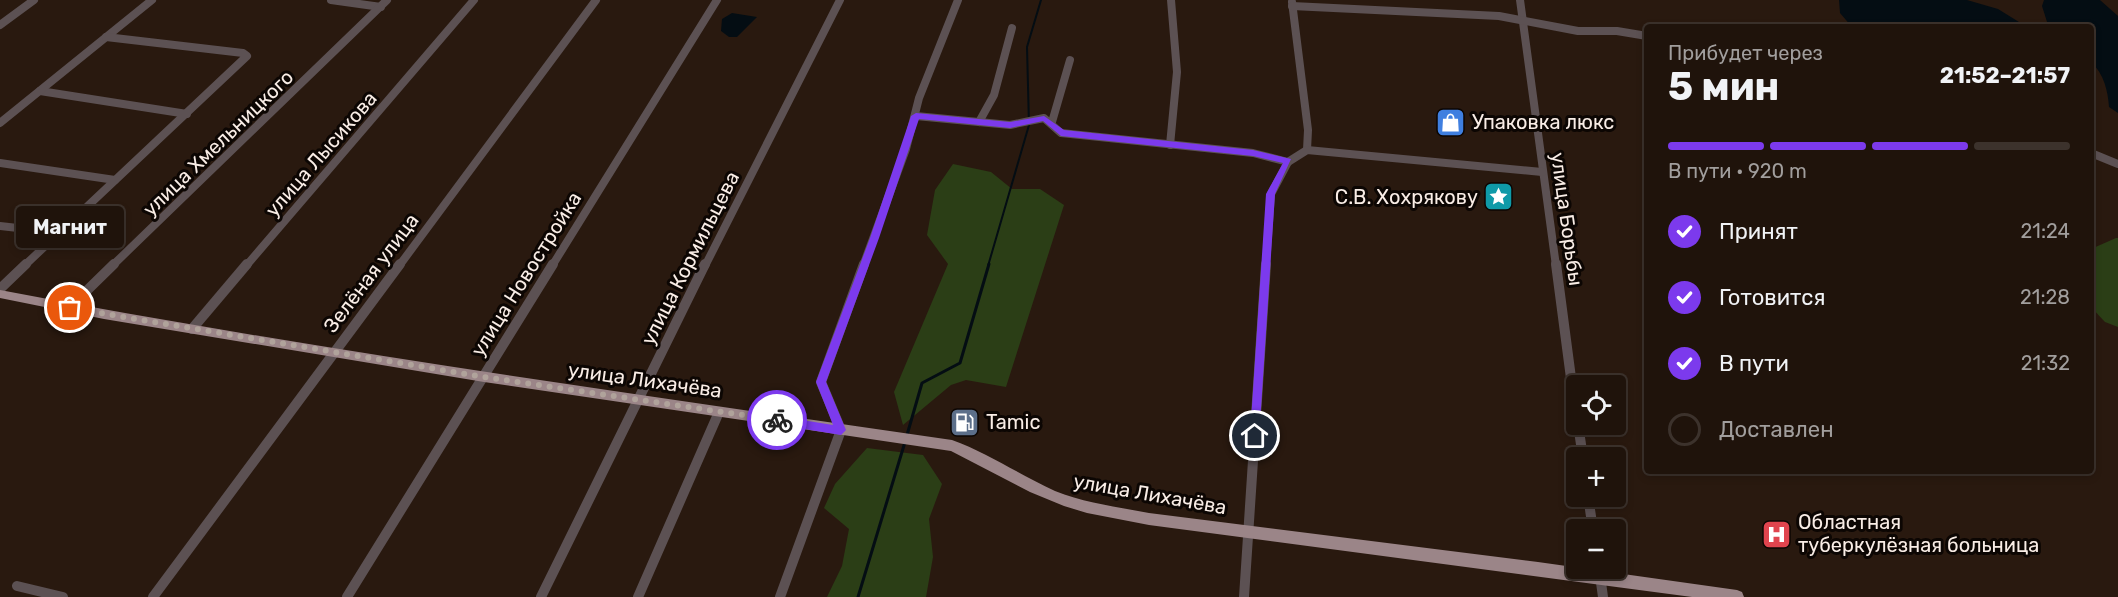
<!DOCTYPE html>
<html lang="ru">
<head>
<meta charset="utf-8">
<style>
  :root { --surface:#1f130b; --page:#2c2019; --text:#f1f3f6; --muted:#a19e9d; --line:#3c322c; --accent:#7c3aed }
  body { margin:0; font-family:Rubik,sans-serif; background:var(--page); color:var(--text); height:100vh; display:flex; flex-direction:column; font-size:22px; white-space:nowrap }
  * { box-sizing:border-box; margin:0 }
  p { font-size:20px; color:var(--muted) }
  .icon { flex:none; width:33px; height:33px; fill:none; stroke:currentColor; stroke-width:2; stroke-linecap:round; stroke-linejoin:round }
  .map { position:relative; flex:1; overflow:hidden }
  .side { position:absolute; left:1644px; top:24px; width:450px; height:450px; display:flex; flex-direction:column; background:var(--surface); border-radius:6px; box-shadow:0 3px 9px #0003,0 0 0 2px var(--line) }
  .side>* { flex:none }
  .fabs { position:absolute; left:1566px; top:375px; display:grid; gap:12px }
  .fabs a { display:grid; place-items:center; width:60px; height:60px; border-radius:6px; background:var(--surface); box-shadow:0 3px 9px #0003,0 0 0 2px var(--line); font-size:30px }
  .pin { position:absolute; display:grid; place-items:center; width:51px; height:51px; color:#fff; margin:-26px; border:3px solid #fff; border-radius:50%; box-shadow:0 2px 6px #0007 }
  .courier { position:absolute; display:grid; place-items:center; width:60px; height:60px; margin:-30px; border:4px solid #7c3aed; border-radius:50%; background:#fff; color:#222; box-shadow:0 2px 8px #0007 }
  .bubble { position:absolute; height:42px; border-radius:6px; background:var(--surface); box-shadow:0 3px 9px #0003,0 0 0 2px var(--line); font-size:20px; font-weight:700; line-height:42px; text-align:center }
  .overview em { font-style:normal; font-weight:700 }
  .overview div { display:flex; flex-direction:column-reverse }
  .overview { display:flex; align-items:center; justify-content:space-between; height:102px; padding:0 24px }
  h1 { font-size:39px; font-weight:700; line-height:45px }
  .bar { display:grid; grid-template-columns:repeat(4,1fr); gap:9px 6px; align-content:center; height:72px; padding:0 24px }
  .bar i { height:8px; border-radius:4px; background:var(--line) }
  .bar .on { background:var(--accent) }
  .bar p { grid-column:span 4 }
  ol { padding:0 24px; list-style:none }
  li { display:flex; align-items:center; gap:18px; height:66px }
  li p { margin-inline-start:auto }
  li .icon { padding:6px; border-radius:50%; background:var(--accent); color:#fff; stroke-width:4 }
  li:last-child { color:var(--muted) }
  li i { width:33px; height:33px; border:3px solid var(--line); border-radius:50% }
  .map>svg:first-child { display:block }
  .green { fill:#2b3e16 }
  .water { fill:#040d13 }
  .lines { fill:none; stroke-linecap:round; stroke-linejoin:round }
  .stream-far1 { stroke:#040d13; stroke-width:2 }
  .stream { stroke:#040d13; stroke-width:3 }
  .minor-far1 { stroke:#5c5153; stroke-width:8 }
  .minor { stroke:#5c5153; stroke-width:10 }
  .major { fill:#9b8588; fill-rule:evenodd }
  .route { fill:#7c3aed }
  .done { stroke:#b0a39b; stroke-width:6; stroke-dasharray:0 10.8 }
  .labels { text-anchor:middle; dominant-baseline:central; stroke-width:6; stroke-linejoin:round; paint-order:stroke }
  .poi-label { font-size:20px; fill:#f9ede6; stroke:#0c0603; text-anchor:start }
  .street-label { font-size:20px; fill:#f9ede6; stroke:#0c0603 }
</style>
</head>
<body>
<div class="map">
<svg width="2118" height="597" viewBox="0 0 2118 597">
  <rect width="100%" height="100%" fill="#29190f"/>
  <g class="green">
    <path d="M953 164 991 172 1012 189H1040L1064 205 1006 387 966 380 951 385 903 425 894 392 948 264 927 235 935 190Z"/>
    <path d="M2116 238H2118V327L2105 322 2091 307V249Z"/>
    <path d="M867 448 923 455 942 484 929 519 933 557 926 597H827L842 566 849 529 824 508 835 484Z"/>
  </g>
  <g class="water">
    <path d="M1839 0H1967L1998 9 2019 22 2048 25 2042 6 2044 0H2100L2118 16V113L2109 107C2108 91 2104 74 2091 62V27H1852L1840 13Z"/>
    <path d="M732 13 757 17 737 37H729L721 31 722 19Z"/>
  </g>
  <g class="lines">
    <path class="stream-far1" d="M988 266 1029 125 1027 47 1041 0"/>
    <g class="stream">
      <path d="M907 435 922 383 960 363 989 264"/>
      <path d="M858 597 905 442"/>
    </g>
    <g class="minor-far1">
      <path d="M331 0 381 7"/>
      <path d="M1520 0 1556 266"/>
      <path d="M1292 2 1308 130 1307 150"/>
      <path d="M1292 6 1499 16 1578 31H1617L1647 36"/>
      <path d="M0 25 34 0"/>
      <path d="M40 91 187 114"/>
      <path d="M916 116 1010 125 1044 118 1061 133 1253 153 1288 162 1307 150 1542 172"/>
      <path d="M979 122 994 95 1012 28"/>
      <path d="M1052 122 1070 60"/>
      <path d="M0 123 152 0"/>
      <path d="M1170 145 1177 72 1171 0"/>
      <path d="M2091 153 2118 164"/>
      <path d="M0 163 115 180"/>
      <path d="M0 226 62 233"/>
      <path d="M24 266 247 56 243 53 106 37"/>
      <path d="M112 266 387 0"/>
      <path d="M246 266 474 0"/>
      <path d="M399 266 596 0"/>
      <path d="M552 266 717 0"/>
      <path d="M705 266 840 0"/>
      <path d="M863 266 906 149 919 98 958 0"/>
      <path d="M1266 266 1271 194 1288 162"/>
    </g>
    <g class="minor">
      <path d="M1556 264 1576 416"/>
      <path d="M0 289 26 264"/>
      <path d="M70 307 114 264"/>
      <path d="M192 329 247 264"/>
      <path d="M1578 424 1583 458"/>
      <path d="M1588 496 1593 530"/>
      <path d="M1599 568 1603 597"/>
      <path d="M17 586 63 597"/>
      <path d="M153 597 400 264"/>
      <path d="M347 597 553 264"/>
      <path d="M541 597 705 264"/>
      <path d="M638 597 719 412"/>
      <path d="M780 597 841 430 821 382 864 264"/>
      <path d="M1244 597 1266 264"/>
    </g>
    <path class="major" d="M0 290C316 350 634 394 952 440 988 453 1020 475 1055 491 1085 503 1118 507 1149 513L1538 562 1737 590 1742 592 1744 597H1692L1149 525 1087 513 1064 506 1030 492 951 451 484 382 104 319 0 298Z"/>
  </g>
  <path class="route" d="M916 113 1010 122 1044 116 1064 130 1253 150 1291 159 1275 194 1259 439 1255 440 1250 436 1266 194 1283 163 1253 156 1061 136 1043 121 1010 128 919 119 879 238 826 382 846 430 841 435 773 424V417L777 416 833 425 816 382 870 238 911 116Z"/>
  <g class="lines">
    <path class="done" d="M70 308 484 377 777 420"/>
  </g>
  <defs>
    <symbol id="shop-square" viewBox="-11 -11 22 22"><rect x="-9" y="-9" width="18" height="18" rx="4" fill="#3f7fe0" stroke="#0c0603"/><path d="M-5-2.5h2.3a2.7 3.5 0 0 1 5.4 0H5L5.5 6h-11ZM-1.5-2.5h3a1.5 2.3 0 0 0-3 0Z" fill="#fff"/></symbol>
    <symbol id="sight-square" viewBox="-11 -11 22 22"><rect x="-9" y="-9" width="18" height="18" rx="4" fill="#0f9aa8" stroke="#0c0603"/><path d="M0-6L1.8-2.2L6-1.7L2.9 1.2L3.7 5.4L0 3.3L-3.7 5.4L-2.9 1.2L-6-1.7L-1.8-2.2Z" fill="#fff"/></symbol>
    <symbol id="fuel-square" viewBox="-11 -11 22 22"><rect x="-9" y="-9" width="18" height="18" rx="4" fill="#5c6f8a" stroke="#0c0603"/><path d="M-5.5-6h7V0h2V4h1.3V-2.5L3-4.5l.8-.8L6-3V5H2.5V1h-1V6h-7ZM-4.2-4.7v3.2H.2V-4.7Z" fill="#fff"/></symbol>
    <symbol id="hospital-square" viewBox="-11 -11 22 22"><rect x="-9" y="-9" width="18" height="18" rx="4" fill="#e0444e" stroke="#0c0603"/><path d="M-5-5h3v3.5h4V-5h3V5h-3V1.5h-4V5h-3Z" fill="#fff"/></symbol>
  </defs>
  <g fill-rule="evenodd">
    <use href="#shop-square" x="1434" y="106" width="33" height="33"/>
    <use href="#sight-square" x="1482" y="180" width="33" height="33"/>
    <use href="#fuel-square" x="948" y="406" width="33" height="33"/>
    <use href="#hospital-square" x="1760" y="518" width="33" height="33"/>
  </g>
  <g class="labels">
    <g class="poi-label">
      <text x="1472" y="122">Упаковка люкс</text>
      <text x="1478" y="197" text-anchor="end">С.В. Хохрякову</text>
      <text x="986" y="422">Tamic</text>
      <text x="1798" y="522">Областная<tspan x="1798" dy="23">туберкулёзная больница</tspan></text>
    </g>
    <g class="street-label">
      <text transform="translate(218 143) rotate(-44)">улица Хмельницкого</text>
      <text transform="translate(321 154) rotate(-49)">улица Лысикова</text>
      <text transform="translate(1567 219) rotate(82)">улица Борьбы</text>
      <text transform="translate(690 258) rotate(-63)">улица Кормильцева</text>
      <text transform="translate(371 273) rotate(-53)">Зелёная улица</text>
      <text transform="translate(526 274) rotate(-58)">улица Новостройка</text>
      <text transform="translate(645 380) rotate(8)">улица Лихачёва</text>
      <text transform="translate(1150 494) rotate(10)">улица Лихачёва</text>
    </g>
  </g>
</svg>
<div class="fabs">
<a><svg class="icon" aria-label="locate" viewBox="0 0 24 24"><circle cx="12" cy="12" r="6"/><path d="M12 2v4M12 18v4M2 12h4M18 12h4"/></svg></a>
<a>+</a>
<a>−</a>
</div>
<div class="pin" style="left:70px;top:308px;background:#ea580c"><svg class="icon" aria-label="bag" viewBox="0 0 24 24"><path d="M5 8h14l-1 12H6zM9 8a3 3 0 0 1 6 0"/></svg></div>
<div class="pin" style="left:1255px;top:436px;background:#1f2937"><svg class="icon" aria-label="home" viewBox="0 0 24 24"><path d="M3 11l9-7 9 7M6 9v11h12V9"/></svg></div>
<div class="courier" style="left:777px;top:420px"><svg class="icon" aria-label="bike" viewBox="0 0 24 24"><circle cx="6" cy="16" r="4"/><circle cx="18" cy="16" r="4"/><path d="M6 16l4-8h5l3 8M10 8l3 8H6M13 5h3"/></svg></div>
<div class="bubble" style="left:16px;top:206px;width:108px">Магнит</div>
<section class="side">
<div class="overview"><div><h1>5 мин</h1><p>Прибудет через</p></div><em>21:52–21:57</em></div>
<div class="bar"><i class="on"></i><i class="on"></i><i class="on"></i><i></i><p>В пути · 920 m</p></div>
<ol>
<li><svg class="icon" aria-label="check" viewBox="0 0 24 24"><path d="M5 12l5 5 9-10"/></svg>Принят<p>21:24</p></li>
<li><svg class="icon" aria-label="check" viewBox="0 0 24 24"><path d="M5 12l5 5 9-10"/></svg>Готовится<p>21:28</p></li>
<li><svg class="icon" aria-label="check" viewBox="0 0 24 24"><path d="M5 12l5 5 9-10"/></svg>В пути<p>21:32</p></li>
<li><i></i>Доставлен</li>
</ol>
</section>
</div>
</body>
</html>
